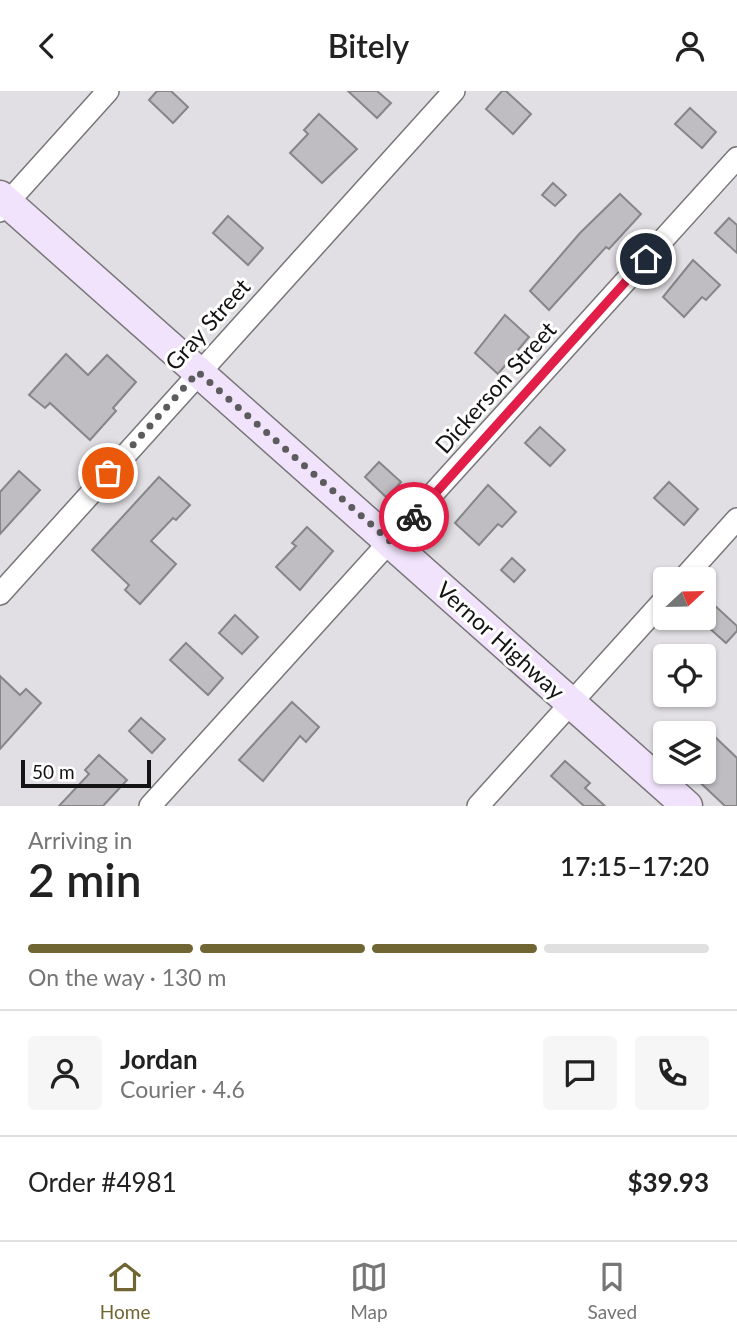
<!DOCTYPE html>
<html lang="en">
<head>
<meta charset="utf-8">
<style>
  :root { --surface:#fff; --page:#f6f6f6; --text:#222; --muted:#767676; --line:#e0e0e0; --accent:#706633 }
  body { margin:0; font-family:Lato,sans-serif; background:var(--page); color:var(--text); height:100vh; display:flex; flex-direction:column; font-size:26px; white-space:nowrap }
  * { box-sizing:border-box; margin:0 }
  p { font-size:23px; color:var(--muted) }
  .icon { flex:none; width:38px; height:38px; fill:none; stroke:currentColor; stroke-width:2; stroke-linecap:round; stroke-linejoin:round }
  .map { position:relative; height:715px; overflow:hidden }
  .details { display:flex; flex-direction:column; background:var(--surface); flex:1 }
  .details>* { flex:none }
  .needle { width:46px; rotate:68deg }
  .buttons { position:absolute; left:653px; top:476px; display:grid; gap:14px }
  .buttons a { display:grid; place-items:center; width:63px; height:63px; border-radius:7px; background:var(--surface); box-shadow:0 2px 5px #0004; font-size:35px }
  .scale { position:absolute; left:21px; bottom:18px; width:130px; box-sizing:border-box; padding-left:7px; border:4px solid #151415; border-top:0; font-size:19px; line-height:24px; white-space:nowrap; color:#151415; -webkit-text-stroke:5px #fff; paint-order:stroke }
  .pin { position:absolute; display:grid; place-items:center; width:60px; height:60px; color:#fff; margin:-30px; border:4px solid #fff; border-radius:50%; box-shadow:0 2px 7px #0007 }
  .courier { position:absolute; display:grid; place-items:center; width:70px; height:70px; margin:-35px; border:5px solid #e11d48; border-radius:50%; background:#fff; color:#222; box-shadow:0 2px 9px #0007 }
  .headline em { font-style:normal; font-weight:600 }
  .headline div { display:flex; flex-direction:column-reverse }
  .headline { display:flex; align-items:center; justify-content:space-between; height:119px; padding:0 28px }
  h1 { font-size:46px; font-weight:600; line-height:52px }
  .bar { display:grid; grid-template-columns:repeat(4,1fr); gap:10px 7px; align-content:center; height:84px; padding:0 28px }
  .bar i { height:9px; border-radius:5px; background:var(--line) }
  .bar .active { background:var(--accent) }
  .bar p { grid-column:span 4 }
  .line { display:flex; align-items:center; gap:18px; padding:0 28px; border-top:2px solid var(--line) }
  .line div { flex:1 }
  .round { display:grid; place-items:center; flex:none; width:74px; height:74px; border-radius:7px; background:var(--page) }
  header { display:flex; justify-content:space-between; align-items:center; height:91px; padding:0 28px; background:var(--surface); font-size:32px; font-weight:600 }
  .menu { display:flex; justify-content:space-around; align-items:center; height:98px; border-top:2px solid var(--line); background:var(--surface); font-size:19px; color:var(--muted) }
  .menu a { display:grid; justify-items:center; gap:4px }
  .menu .active { color:var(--accent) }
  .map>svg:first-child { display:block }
  .building { fill:#bfbdc1; stroke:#868588; stroke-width:2 }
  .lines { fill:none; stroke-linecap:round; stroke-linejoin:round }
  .street-casing { stroke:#787679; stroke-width:24 }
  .secondary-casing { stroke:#787679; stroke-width:33 }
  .street { stroke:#fff; stroke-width:21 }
  .secondary { stroke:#f0e3fb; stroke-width:30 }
  .done { stroke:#5c5b5d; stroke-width:7; stroke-dasharray:0 12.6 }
  .route { stroke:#e11d48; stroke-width:9 }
  .labels { text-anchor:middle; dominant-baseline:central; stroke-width:6; stroke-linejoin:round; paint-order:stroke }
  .street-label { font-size:23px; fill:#151415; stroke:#fff }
</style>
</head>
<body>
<header><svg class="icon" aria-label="back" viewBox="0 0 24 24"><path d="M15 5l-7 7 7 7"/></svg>Bitely<svg class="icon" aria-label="person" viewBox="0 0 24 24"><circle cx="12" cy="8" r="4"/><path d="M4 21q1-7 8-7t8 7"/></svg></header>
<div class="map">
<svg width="737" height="715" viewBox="0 0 737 715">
  <rect width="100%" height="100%" fill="#e1dfe3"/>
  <g class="building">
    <path d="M157 0H171L188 16 173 32 149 9Z"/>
    <path d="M348 0H377L391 12 377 27Z"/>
    <path d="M502 0H506L531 23 513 43 486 18Z"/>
    <path d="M690 17 716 41 702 57 675 33Z"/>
    <path d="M319 23 357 58 322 92 290 62 308 43 304 39Z"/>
    <path d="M553 92 566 104 555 115 542 104Z"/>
    <path d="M620 103 641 123 609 158 606 156 549 219 530 200 580 142Z"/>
    <path d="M228 125 263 157 248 174 213 142Z"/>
    <path d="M729 127 737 134V162L715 142Z"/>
    <path d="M693 169 720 194 706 209 702 206 684 226 663 206Z"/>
    <path d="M505 224 529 246 498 283 475 262Z"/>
    <path d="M66 263 88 284 107 264 136 291 113 317 116 320 90 349 50 312 45 317 29 304Z"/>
    <path d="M540 336 565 359 550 375 525 352Z"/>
    <path d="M379 371 401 391 387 407 365 386Z"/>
    <path d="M19 380 40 399 0 443V401Z"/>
    <path d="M159 386 190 414 176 429 173 427 151 450 176 473 140 513 125 499 129 494 92 459Z"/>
    <path d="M669 391 698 418 684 434 654 407Z"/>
    <path d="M488 394 516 421 502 436 498 433 479 454 455 432Z"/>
    <path d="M307 436 333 460 300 499 276 476 296 455 292 452Z"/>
    <path d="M512 467 525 479 514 491 501 479Z"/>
    <path d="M712 512 737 535V540L726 552 698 527H704V520Z"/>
    <path d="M235 524 258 546 242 563 219 542Z"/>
    <path d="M186 552 223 587 208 604 170 569Z"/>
    <path d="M0 585 20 604 26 598 41 612 0 658Z"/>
    <path d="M292 611 319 636 306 651 300 645 263 690 239 669Z"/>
    <path d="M141 627 165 648 152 662 129 640Z"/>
    <path d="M713 644 737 667V715H725L689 681H704V655Z"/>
    <path d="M99 664 127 689 103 715H59L89 683 85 679Z"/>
    <path d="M565 670 590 692 585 697 605 715H584L551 685Z"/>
  </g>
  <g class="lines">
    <defs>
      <g id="street">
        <path d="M0 120 108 0"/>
        <path d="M683 488 737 428"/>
        <path d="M0 503 454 0"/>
        <path d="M150 715 737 67"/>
        <path d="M478 715 665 508"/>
      </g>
      <path id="secondary" d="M0 105 687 715"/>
    </defs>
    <use href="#street" class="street-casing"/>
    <use href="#secondary" class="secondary-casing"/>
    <use href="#street" class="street"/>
    <use href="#secondary" class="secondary"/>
  </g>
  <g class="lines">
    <path class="done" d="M108 382 198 281 391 451 414 426"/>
    <path class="route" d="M414 426 646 168"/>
  </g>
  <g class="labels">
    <g class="street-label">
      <text transform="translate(207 233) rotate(-48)">Gray Street</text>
      <text transform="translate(495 296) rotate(-48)">Dickerson Street</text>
      <text transform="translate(501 549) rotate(42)">Vernor Highway</text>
    </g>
  </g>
</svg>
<div class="buttons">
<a><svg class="needle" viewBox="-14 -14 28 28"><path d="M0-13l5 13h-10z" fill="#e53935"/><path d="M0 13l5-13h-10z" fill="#767676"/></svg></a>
<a><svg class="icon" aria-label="locate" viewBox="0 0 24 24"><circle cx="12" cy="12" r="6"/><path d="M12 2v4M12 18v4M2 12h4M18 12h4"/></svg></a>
<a><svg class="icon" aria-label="layers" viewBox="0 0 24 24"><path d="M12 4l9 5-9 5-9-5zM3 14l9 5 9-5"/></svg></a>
</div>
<div class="scale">50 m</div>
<div class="pin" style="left:108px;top:382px;background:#ea580c"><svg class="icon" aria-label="bag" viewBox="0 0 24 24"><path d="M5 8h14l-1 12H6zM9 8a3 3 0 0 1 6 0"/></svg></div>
<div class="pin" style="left:646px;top:168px;background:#1f2937"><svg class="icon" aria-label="home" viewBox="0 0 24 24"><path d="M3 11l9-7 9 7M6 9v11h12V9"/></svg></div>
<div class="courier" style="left:414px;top:426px"><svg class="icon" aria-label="bike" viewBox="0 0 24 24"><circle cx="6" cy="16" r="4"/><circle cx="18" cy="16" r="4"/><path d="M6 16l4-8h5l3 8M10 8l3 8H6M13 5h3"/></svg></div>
</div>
<section class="details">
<div class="headline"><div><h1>2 min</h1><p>Arriving in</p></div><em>17:15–17:20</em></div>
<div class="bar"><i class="active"></i><i class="active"></i><i class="active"></i><i></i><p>On the way · 130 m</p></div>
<div class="line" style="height:126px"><a class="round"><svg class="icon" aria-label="person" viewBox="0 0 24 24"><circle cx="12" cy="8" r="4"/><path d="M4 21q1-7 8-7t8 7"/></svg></a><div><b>Jordan</b><p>Courier · 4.6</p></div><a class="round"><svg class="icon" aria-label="chat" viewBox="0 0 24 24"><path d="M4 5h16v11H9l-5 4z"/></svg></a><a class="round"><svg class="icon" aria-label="phone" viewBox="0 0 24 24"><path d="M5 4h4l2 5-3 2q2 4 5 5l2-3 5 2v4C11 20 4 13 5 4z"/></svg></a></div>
<div class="line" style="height:91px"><div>Order #4981</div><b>$39.93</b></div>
</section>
<nav class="menu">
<a class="active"><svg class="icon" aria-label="home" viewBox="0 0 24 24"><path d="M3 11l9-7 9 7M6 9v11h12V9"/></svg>Home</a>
<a><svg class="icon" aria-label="map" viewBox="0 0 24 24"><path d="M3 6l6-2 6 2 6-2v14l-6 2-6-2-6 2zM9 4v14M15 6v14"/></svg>Map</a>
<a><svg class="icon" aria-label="saved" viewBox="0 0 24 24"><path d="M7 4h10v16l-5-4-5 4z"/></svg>Saved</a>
</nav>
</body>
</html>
